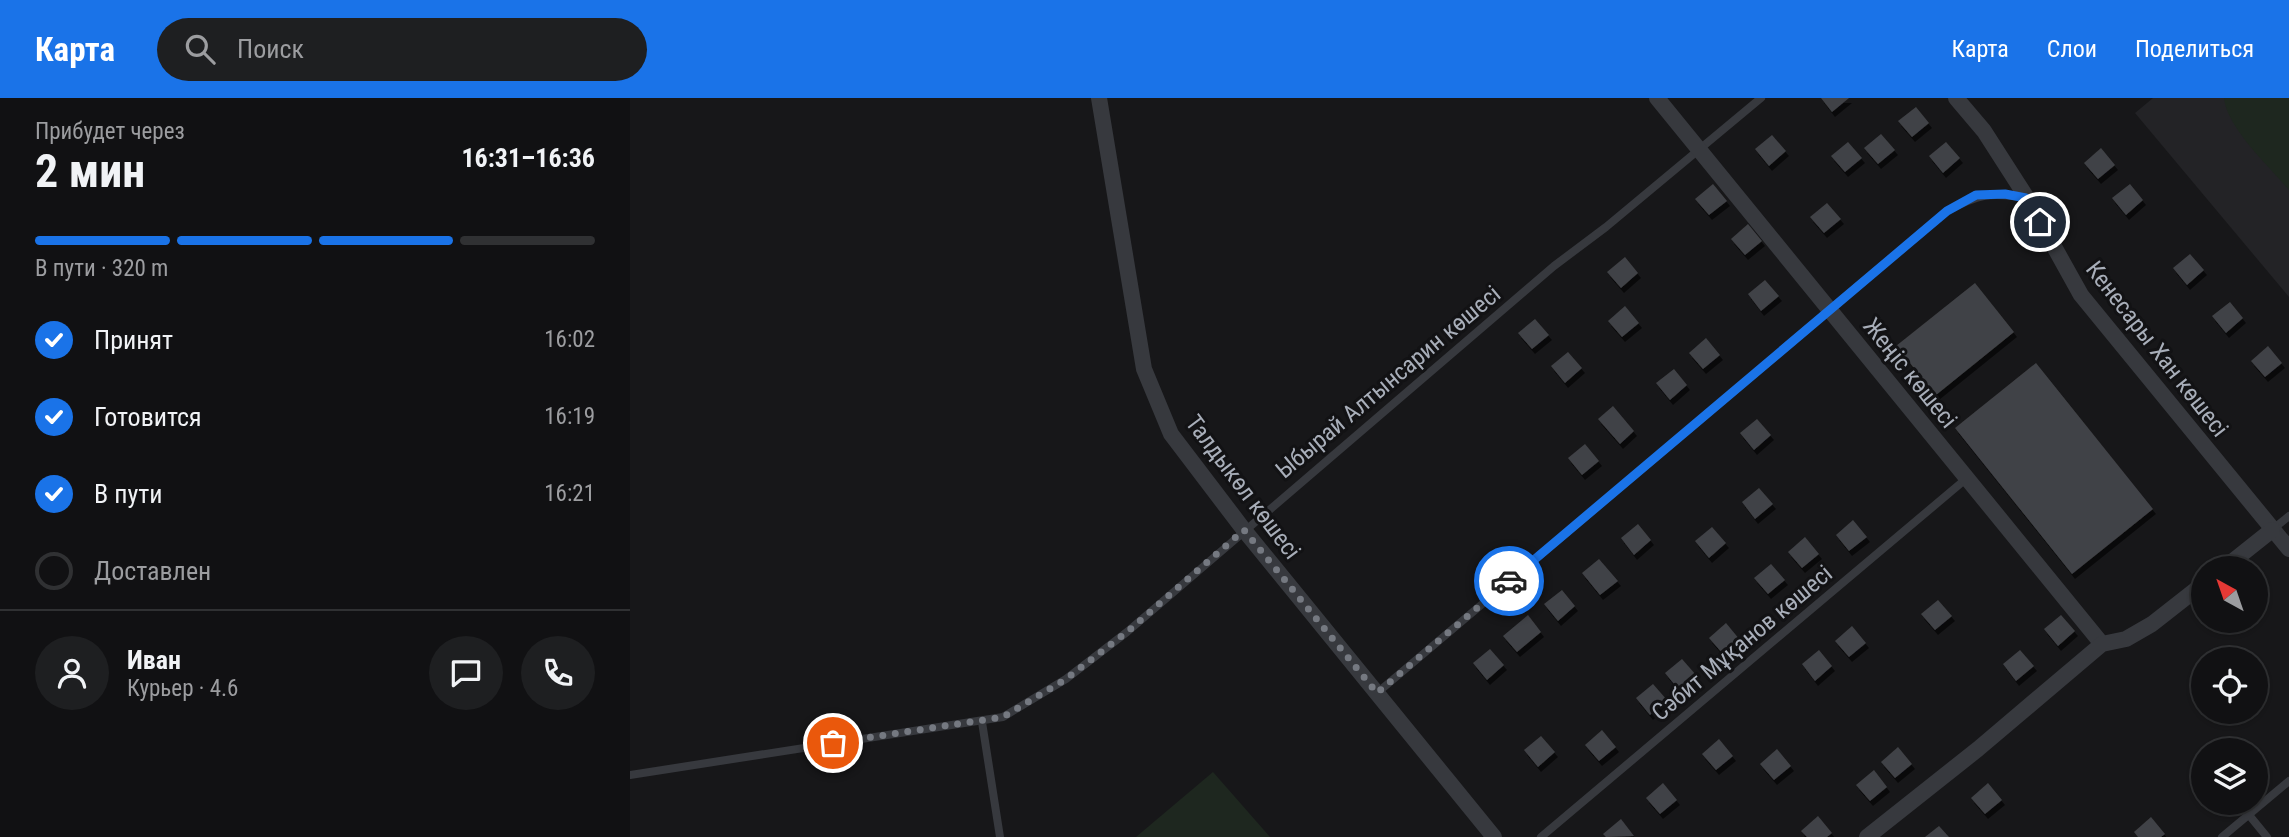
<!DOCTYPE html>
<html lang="ru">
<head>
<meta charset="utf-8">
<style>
  :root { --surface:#111113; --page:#1e1f21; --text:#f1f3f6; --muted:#9c9da0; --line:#303133; --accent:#1a73e8 }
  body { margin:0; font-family:"Roboto Condensed",sans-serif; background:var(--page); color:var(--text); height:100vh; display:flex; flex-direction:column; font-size:26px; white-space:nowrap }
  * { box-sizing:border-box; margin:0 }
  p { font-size:23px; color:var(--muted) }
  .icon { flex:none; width:38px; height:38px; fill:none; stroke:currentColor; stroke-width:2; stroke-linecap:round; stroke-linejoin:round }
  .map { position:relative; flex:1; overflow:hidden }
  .sheet { display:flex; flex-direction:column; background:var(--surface); width:630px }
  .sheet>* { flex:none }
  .needle { width:46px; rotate:320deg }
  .fabs { position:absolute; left:1561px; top:458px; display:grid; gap:14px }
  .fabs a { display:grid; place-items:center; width:77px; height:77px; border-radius:50%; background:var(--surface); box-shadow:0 2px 5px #0004,0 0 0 2px var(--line); font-size:35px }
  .pin { position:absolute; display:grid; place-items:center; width:60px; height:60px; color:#fff; margin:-30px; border:4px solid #fff; border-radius:50%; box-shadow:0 2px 7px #0007 }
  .courier { position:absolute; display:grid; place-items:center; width:70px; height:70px; margin:-35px; border:5px solid #1a73e8; border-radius:50%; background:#fff; color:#222; box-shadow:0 2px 9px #0007 }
  .summary em { font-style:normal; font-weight:700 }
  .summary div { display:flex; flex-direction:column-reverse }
  .summary { display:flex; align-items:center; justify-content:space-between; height:119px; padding:0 35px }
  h1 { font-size:46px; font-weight:700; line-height:52px }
  .bar { display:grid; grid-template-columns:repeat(4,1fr); gap:10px 7px; align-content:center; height:84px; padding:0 35px }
  .bar i { height:9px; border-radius:5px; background:var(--line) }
  .bar .current { background:var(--accent) }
  .bar p { grid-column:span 4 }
  .line { display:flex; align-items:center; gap:18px; padding:0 35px; border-top:2px solid var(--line) }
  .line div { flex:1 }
  .round { display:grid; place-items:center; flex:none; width:74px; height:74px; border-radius:37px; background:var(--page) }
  ol { padding:0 35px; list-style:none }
  li { display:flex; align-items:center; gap:21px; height:77px }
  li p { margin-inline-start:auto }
  li .icon { padding:7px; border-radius:50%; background:var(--accent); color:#fff; stroke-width:4 }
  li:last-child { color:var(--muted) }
  li i { width:38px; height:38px; border:4px solid var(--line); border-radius:50% }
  header { display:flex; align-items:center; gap:42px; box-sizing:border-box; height:98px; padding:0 35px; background:var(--accent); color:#fff }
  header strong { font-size:33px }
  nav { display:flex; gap:38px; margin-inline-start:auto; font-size:24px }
  .search { width:490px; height:63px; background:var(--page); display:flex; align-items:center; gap:18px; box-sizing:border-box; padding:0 24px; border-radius:38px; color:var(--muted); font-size:26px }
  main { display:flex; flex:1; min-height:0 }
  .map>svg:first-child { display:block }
  .built { fill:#232326 }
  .green { fill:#1e271f }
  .building { fill:#414246; filter:url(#shadow) }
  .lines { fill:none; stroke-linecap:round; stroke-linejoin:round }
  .lane { stroke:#37393e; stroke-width:8 }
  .street { stroke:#37393e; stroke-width:16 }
  .done { stroke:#757981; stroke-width:7; stroke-dasharray:0 12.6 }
  .route { stroke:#1a73e8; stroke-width:9 }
  .labels { text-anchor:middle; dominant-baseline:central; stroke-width:6; stroke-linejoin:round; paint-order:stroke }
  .street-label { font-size:24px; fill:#a8aeb9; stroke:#121214 }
</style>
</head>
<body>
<header>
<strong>Карта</strong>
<div class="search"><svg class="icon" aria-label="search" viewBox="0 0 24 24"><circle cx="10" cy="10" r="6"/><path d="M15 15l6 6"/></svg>Поиск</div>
<nav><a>Карта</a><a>Слои</a><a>Поделиться</a></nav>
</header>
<main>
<section class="sheet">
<div class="summary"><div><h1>2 мин</h1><p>Прибудет через</p></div><em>16:31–16:36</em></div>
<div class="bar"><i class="current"></i><i class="current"></i><i class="current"></i><i></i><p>В пути · 320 m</p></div>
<ol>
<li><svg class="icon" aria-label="check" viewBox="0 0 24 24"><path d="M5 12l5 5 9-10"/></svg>Принят<p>16:02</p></li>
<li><svg class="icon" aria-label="check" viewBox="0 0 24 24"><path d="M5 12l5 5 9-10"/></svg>Готовится<p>16:19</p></li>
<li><svg class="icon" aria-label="check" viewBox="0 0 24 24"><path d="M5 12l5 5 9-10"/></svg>В пути<p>16:21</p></li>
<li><i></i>Доставлен</li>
</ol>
<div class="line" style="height:126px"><a class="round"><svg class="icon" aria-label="person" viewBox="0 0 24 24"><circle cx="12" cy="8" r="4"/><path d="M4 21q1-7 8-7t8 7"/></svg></a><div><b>Иван</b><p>Курьер · 4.6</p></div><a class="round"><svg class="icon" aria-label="chat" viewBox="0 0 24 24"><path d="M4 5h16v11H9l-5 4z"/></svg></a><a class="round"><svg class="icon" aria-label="phone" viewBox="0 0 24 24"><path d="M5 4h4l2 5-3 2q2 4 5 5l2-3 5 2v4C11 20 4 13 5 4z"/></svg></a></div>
</section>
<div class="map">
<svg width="1659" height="739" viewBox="0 0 1659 739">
  <defs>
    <filter id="shadow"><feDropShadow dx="3" dy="5" stdDeviation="0" flood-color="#0009"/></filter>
  </defs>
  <rect width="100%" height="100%" fill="#171719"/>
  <path class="built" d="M1523 0H1659V199L1505 15Z"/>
  <g class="green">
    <path d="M1594 0H1659V92C1639 68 1597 30 1594 0Z"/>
    <path d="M583 674 640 739H506Z"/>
  </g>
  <g class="building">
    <path d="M1191 0H1219L1202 14Z"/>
    <path d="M1286 9 1299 25 1282 39 1268 23Z"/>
    <path d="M1251 36 1265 52 1248 66 1234 50Z"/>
    <path d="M1142 37 1156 53 1139 68 1125 51Z"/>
    <path d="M1218 44 1232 60 1215 74 1201 58Z"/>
    <path d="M1316 44 1330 60 1313 75 1299 58Z"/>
    <path d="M1471 50 1485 67 1468 81 1454 65Z"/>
    <path d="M1083 86 1097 103 1079 117 1065 101Z"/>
    <path d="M1500 86 1513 102 1496 117 1482 100Z"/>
    <path d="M1197 105 1211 121 1194 135 1180 119Z"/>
    <path d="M1118 126 1132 143 1115 157 1101 141Z"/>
    <path d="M1560 156 1574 172 1557 187 1543 170Z"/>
    <path d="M995 159 1008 175 991 190 977 174Z"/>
    <path d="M1135 182 1149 198 1131 213 1118 196Z"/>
    <path d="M1345 185 1384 234 1306 297 1266 248Z"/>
    <path d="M1600 204 1613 220 1596 235 1582 218Z"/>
    <path d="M995 208 1009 225 992 239 978 223Z"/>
    <path d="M905 221 919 237 902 251 888 235Z"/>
    <path d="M1076 240 1090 257 1073 271 1059 255Z"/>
    <path d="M1638 248 1652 265 1635 279 1621 263Z"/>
    <path d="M938 254 952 270 935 285 921 268Z"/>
    <path d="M1406 265 1523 411 1442 476 1325 330Z"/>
    <path d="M1044 271 1057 287 1040 302 1026 285Z"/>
    <path d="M983 308 1004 333 990 346 968 321Z"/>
    <path d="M1127 321 1141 337 1124 352 1110 335Z"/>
    <path d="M955 346 969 363 952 377 938 360Z"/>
    <path d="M1129 390 1143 406 1125 421 1112 404Z"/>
    <path d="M1223 422 1237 439 1219 453 1206 437Z"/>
    <path d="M1008 426 1021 442 1004 457 991 440Z"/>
    <path d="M1082 429 1096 445 1079 460 1065 443Z"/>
    <path d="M1175 439 1189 456 1172 470 1158 454Z"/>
    <path d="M969 461 988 483 970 497 952 475Z"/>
    <path d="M1141 466 1155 482 1138 496 1124 480Z"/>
    <path d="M932 492 945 508 928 523 914 506Z"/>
    <path d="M1308 502 1322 518 1305 532 1291 516Z"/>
    <path d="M898 517 911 534 887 554 873 538Z"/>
    <path d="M1431 517 1445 533 1428 548 1414 531Z"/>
    <path d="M1096 525 1110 542 1093 556 1079 540Z"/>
    <path d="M1222 528 1236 545 1219 559 1205 543Z"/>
    <path d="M860 551 874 567 857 582 843 565Z"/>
    <path d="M1189 552 1202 568 1185 583 1172 566Z"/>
    <path d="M1390 552 1404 568 1386 583 1373 566Z"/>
    <path d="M1052 561 1066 577 1049 592 1035 575Z"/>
    <path d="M1023 586 1037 602 1020 617 1006 600Z"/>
    <path d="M972 632 986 649 969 663 955 647Z"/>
    <path d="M911 638 925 654 908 669 894 652Z"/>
    <path d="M1089 641 1103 658 1086 672 1072 656Z"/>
    <path d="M1268 649 1282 666 1265 680 1251 664Z"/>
    <path d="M1147 651 1161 668 1144 682 1130 666Z"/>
    <path d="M1244 672 1257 689 1240 703 1226 687Z"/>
    <path d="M1033 685 1047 702 1030 716 1016 700Z"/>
    <path d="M1358 685 1372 702 1355 716 1341 700Z"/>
    <path d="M1188 718 1202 735 1197 739H1177L1171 733Z"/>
    <path d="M1521 719 1535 736 1531 739H1508L1504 734Z"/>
    <path d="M991 721 1004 738 976 739 973 736Z"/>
    <path d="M1309 728 1319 739H1295Z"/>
  </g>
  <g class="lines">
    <g class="lane">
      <path d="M1643 431 1659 418"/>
      <path d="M747 595 1317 113C1349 96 1360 94 1396 100"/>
      <path d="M352 624 370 739"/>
      <path d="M0 677 373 619 436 581 497 534 924 168 976 129 1131 0"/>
      <path d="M1619 717 1637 739"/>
      <path d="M911 739 1337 380"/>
      <path d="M1592 739 1659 683"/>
    </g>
    <g class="street">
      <path d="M469 0 514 271 541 336 614 432 864 739"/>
      <path d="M1027 0 1472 546"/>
      <path d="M1326 0 1354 33 1397 100 1451 197 1659 451"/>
      <path d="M1593 471 1642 432"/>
      <path d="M1237 739 1348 651 1472 546 1496 541 1522 526 1573 486"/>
    </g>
  </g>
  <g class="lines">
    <path class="done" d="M203 645 373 619 436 581 497 534 614 432 747 595 879 483"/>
    <path class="route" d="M879 483 1317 113 1346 97 1375 96 1396 100 1410 124"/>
  </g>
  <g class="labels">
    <g class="street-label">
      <text transform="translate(1527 251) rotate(52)">Кенесары Хан көшесі</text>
      <text transform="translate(1280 275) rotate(51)">Жеңіс көшесі</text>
      <text transform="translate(758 284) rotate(-40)">Ыбырай Алтынсарин көшесі</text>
      <text transform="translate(613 389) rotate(53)">Талдыкөл көшесі</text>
      <text transform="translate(1112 545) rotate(-40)">Сәбит Мұқанов көшесі</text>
    </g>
  </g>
</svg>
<div class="fabs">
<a><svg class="needle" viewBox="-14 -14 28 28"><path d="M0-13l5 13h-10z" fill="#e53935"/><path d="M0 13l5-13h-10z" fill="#9c9da0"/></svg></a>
<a><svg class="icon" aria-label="locate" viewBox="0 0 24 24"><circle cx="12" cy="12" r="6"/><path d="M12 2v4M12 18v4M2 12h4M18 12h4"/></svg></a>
<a><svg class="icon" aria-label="layers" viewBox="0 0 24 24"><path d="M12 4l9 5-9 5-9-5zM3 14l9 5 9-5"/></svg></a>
</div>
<div class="pin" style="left:203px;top:645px;background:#ea580c"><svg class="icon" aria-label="bag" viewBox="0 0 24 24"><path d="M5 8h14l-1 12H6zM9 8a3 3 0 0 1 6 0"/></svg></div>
<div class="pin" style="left:1410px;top:124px;background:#1f2937"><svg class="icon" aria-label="home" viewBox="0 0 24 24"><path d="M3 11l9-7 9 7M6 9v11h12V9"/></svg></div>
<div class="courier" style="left:879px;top:483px"><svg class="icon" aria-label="car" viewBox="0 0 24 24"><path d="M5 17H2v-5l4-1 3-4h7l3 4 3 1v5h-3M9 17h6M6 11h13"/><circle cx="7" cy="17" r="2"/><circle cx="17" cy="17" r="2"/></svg></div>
</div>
</main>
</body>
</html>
